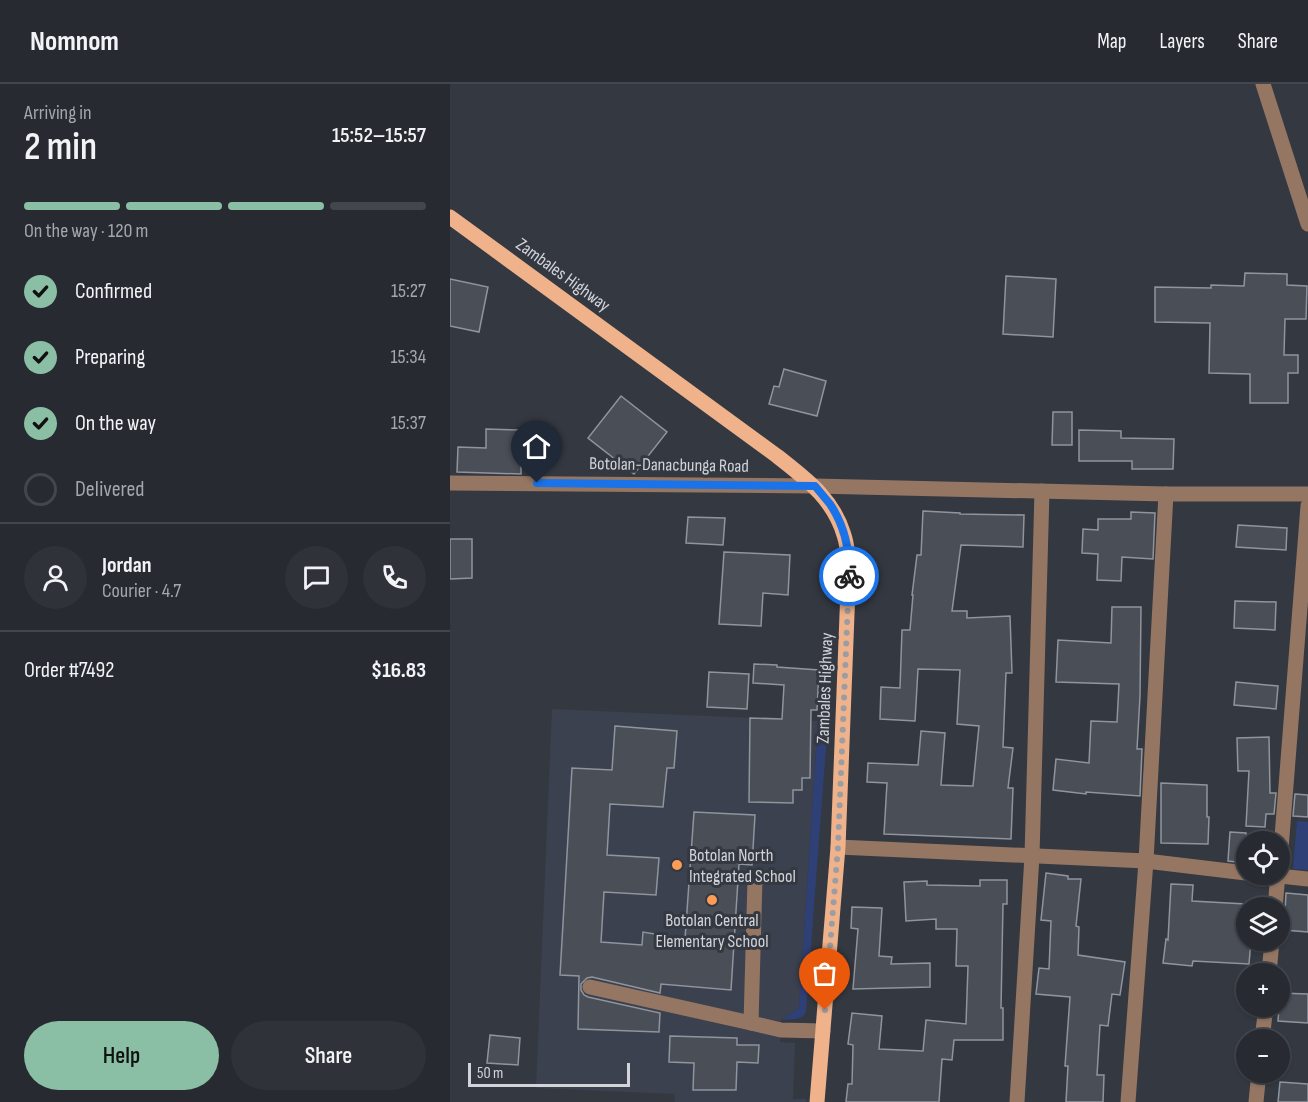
<!DOCTYPE html>
<html lang="en">
<head>
<meta charset="utf-8">
<style>
  :root { --surface:#272a30; --page:#2f3238; --text:#f1f3f6; --muted:#a4a7ab; --line:#43464c; --accent:#8abfa5 }
  body { margin:0; font-family:"Sofia Sans Condensed",sans-serif; background:var(--page); color:var(--text); height:100vh; display:flex; flex-direction:column; font-size:22px; white-space:nowrap }
  * { box-sizing:border-box; margin:0 }
  p { font-size:20px; color:var(--muted) }
  .icon { flex:none; width:33px; height:33px; fill:none; stroke:currentColor; stroke-width:2; stroke-linecap:round; stroke-linejoin:round }
  .map { position:relative; flex:1; overflow:hidden }
  .drawer { display:flex; flex-direction:column; background:var(--surface); width:450px }
  .drawer>* { flex:none }
  .fabs { position:absolute; left:786px; top:747px; display:grid; gap:12px }
  .fabs a { display:grid; place-items:center; width:54px; height:54px; border-radius:50%; background:var(--surface); box-shadow:0 2px 4px #0004,0 0 0 2px var(--line); font-size:30px }
  .scale { position:absolute; left:18px; bottom:15px; width:162px; box-sizing:border-box; padding-left:6px; border:3px solid #d2d4da; border-top:0; font-size:16px; line-height:21px; white-space:nowrap; color:#d2d4da; -webkit-text-stroke:4px #343840; paint-order:stroke }
  .pin { position:absolute; display:grid; place-items:center; width:51px; height:51px; color:#fff; margin:-62px -26px; border-radius:50% 50% 50% 0; rotate:-45deg; box-shadow:0 0 6px #0007 }
  .pin .icon { rotate:45deg }
  .courier { position:absolute; display:grid; place-items:center; width:60px; height:60px; margin:-30px; border:4px solid #1a73e8; border-radius:50%; background:#fff; color:#222; box-shadow:0 2px 8px #0007 }
  .overview em { font-style:normal; font-weight:600 }
  .overview div { display:flex; flex-direction:column-reverse }
  .overview { display:flex; align-items:center; justify-content:space-between; height:102px; padding:0 24px }
  h1 { font-size:39px; font-weight:600; line-height:45px }
  .bar { display:grid; grid-template-columns:repeat(4,1fr); gap:9px 6px; align-content:center; height:72px; padding:0 24px }
  .bar i { height:8px; border-radius:4px; background:var(--line) }
  .bar .current { background:var(--accent) }
  .bar p { grid-column:span 4 }
  .line { display:flex; align-items:center; gap:15px; padding:0 24px; border-top:2px solid var(--line) }
  .line div { flex:1 }
  .round { display:grid; place-items:center; flex:none; width:63px; height:63px; border-radius:32px; background:var(--page) }
  ol { padding:0 24px; list-style:none }
  li { display:flex; align-items:center; gap:18px; height:66px }
  li p { margin-inline-start:auto }
  li .icon { padding:6px; border-radius:50%; background:var(--accent); color:#111; stroke-width:4 }
  li:last-child { color:var(--muted) }
  li i { width:33px; height:33px; border:3px solid var(--line); border-radius:50% }
  .action { display:flex; gap:12px; margin-top:auto; padding:12px 24px }
  .action a { flex:1; height:69px; border-radius:36px; background:var(--accent); color:#111; font-size:24px; font-weight:600; line-height:69px; text-align:center }
  .action a+a { background:var(--page); color:var(--text) }
  header { display:flex; align-items:center; gap:36px; box-sizing:border-box; height:84px; padding:0 30px; background:var(--surface); border-bottom:2px solid var(--line) }
  header strong { font-size:28px }
  nav { display:flex; gap:33px; margin-inline-start:auto; font-size:21px }
  main { display:flex; flex:1; min-height:0 }
  .map>svg:first-child { display:block }
  .built { fill:#3b414f }
  .green { fill:#2f4076 }
  .building { fill:#4a4e57; stroke:#8f949e; stroke-width:1.5 }
  .lines { fill:none; stroke-linecap:round; stroke-linejoin:round }
  .minor { stroke:#947663; stroke-width:15 }
  .major { stroke:#efb28a; stroke-width:15 }
  .done { stroke:#9b9da4; stroke-width:6; stroke-dasharray:0 10.8 }
  .route { stroke:#1a73e8; stroke-width:8 }
  .poi-dot { fill:#fd9c56; stroke:#343840; stroke-width:2 }
  .labels { text-anchor:middle; dominant-baseline:central; stroke-width:6; stroke-linejoin:round; paint-order:stroke }
  .street-label { font-size:18px; fill:#d2d4da; stroke:#343840 }
  .poi-label { font-size:18px; fill:#d2d4da; stroke:#343840; text-anchor:start }
</style>
</head>
<body>
<header>
<strong>Nomnom</strong>
<nav><a>Map</a><a>Layers</a><a>Share</a></nav>
</header>
<main>
<section class="drawer">
<div class="overview"><div><h1>2 min</h1><p>Arriving in</p></div><em>15:52–15:57</em></div>
<div class="bar"><i class="current"></i><i class="current"></i><i class="current"></i><i></i><p>On the way · 120 m</p></div>
<ol>
<li><svg class="icon" aria-label="check" viewBox="0 0 24 24"><path d="M5 12l5 5 9-10"/></svg>Confirmed<p>15:27</p></li>
<li><svg class="icon" aria-label="check" viewBox="0 0 24 24"><path d="M5 12l5 5 9-10"/></svg>Preparing<p>15:34</p></li>
<li><svg class="icon" aria-label="check" viewBox="0 0 24 24"><path d="M5 12l5 5 9-10"/></svg>On the way<p>15:37</p></li>
<li><i></i>Delivered</li>
</ol>
<div class="line" style="height:108px"><a class="round"><svg class="icon" aria-label="person" viewBox="0 0 24 24"><circle cx="12" cy="8" r="4"/><path d="M4 21q1-7 8-7t8 7"/></svg></a><div><b>Jordan</b><p>Courier · 4.7</p></div><a class="round"><svg class="icon" aria-label="chat" viewBox="0 0 24 24"><path d="M4 5h16v11H9l-5 4z"/></svg></a><a class="round"><svg class="icon" aria-label="phone" viewBox="0 0 24 24"><path d="M5 4h4l2 5-3 2q2 4 5 5l2-3 5 2v4C11 20 4 13 5 4z"/></svg></a></div>
<div class="line" style="height:78px"><div>Order #7492</div><b>$16.83</b></div>
<div class="action"><a>Help</a><a>Share</a></div>
</section>
<div class="map">
<svg width="858" height="1018" viewBox="0 0 858 1018">
  <rect width="100%" height="100%" fill="#343840"/>
  <path class="built" d="M102 625 368 637 349 924 331 936 330 958 345 959 343 1015H356V1018H225L224 1010 86 1004Z"/>
  <g class="green">
    <path d="M368 637 378 638 356 928C352 937 340 935 331 936L349 924Z"/>
    <path d="M847 737 858 738V786L843 785Z"/>
  </g>
  <g class="building">
    <path d="M795 189 837 190V201L857 202 856 235H835L834 271H848V289H838V319H800V290L759 289 760 239 705 238V203L761 204V201L794 202Z"/>
    <path d="M556 192 606 195 603 253 553 250Z"/>
    <path d="M0 195 38 203 29 248 0 242Z"/>
    <path d="M334 285 376 297 367 332 319 320 324 302 329 303Z"/>
    <path d="M171 312 217 348 184 390 138 354Z"/>
    <path d="M603 328H622V361H602Z"/>
    <path d="M36 345 71 346V390L7 388 8 363 36 364Z"/>
    <path d="M629 346 671 347V354L724 355 723 385H682V377H629Z"/>
    <path d="M473 427 510 429V430L574 431 573 463 511 461 502 527H517V534L560 532 562 589H556L553 663 563 664 558 704H563L561 755 434 750 437 699 417 698 418 679 468 681 471 647 495 649 491 701 523 702 529 642 507 640 510 586 468 585 465 637 430 635 431 603 450 604 452 546H460L463 511H462L467 471H471Z"/>
    <path d="M681 428 705 429 703 475 672 473 671 497 647 496 648 470 632 469 633 445 648 446V435H681Z"/>
    <path d="M238 433 275 434 273 461 236 459Z"/>
    <path d="M788 441 837 444 836 466 786 463Z"/>
    <path d="M0 455H22V494L0 495Z"/>
    <path d="M274 468 340 471 338 511 313 509 311 542 269 540Z"/>
    <path d="M785 517 826 518 825 546 784 544Z"/>
    <path d="M662 523H691L690 612 687 665H692L690 712 636 708V710L603 706 606 675 639 679 641 637 667 638 669 600 606 598 608 556 661 559Z"/>
    <path d="M304 580 327 581V583L369 586 367 626H361L360 694H352V706H343V719L299 718 300 634 332 635 334 601 303 599Z"/>
    <path d="M259 588 299 590 297 625 257 623Z"/>
    <path d="M786 598 828 602 826 625 784 621Z"/>
    <path d="M165 642 227 647 224 684H217L213 723 160 720 157 771 209 774 206 811 154 808 151 858 192 861 193 848 235 855 244 728 305 731 302 781 289 780 281 906 211 900 210 909 142 893 137 894 131 900V906L134 911 138 913 210 929 209 948 128 945 129 892 110 891 122 684 162 686Z"/>
    <path d="M819 653 820 709H826L824 730H816L815 743 796 742 799 687H788L787 654Z"/>
    <path d="M711 699 757 701V733H759L758 760 711 759Z"/>
    <path d="M845 710 858 711V733L843 732Z"/>
    <path d="M780 748 796 749V779L778 777Z"/>
    <path d="M596 789 618 792V795H631L626 842 629 843 628 871 675 878 670 911 662 910 658 942 650 941 647 991H654L653 1018H616L618 982H615L620 913 586 910 589 884 599 885 601 837 591 836Z"/>
    <path d="M530 796H557V820H553L551 924H553V956H504L502 976 492 975 489 1018H396L398 1000H402L403 961 398 960 402 929 432 932 429 965 473 967 476 936 516 940 518 882H506L507 845H486V835L456 837 454 798 477 797V801L530 802Z"/>
    <path d="M721 800 743 801 742 817 796 820V856H801L799 880 743 877 742 882 713 879 716 855 718 856Z"/>
    <path d="M836 809 858 811V848L834 846Z"/>
    <path d="M402 823 432 824 429 872 442 873 441 880 480 879V903L403 905 408 845 401 844Z"/>
    <path d="M830 909 858 910V939L828 937Z"/>
    <path d="M40 951 70 954 68 981 37 979Z"/>
    <path d="M220 952 287 954V961H309L308 979 287 978 286 1006H243L244 979 219 978Z"/>
    <path d="M830 998 858 1000V1018H828Z"/>
  </g>
  <g class="lines">
    <g class="minor">
      <path d="M813 0 858 140"/>
      <path d="M0 399 365 402 716 410H858"/>
      <path d="M388 763 696 777 796 789"/>
      <path d="M830 778 858 422"/>
      <path d="M811 790 858 795"/>
      <path d="M305 795 301 939 331 946 373 947"/>
      <path d="M825 824 828 790"/>
      <path d="M819 890 822 856"/>
      <path d="M140 903 301 939"/>
      <path d="M812 956 816 922"/>
      <path d="M567 1018 582 772 592 407"/>
      <path d="M678 1018 696 777 716 410"/>
      <path d="M806 1018 809 988"/>
    </g>
    <path class="major" d="M0 133 327 372C356 395 383 414 394 451 397 460 398 470 399 479L388 763 367 1018"/>
  </g>
  <g class="lines">
    <path class="done" d="M375 926 388 763 399 492"/>
    <path class="route" d="M87 399 365 402C370 408 375 414 380 420 394 441 400 467 399 492"/>
  </g>
  <g class="poi-dot">
    <circle cx="227" cy="781" r="6"/>
    <circle cx="262" cy="816" r="6"/>
  </g>
  <g class="labels">
    <g class="street-label">
      <text transform="translate(113 191) rotate(36)">Zambales Highway</text>
      <text transform="translate(219 381) rotate(1)">Botolan-Danacbunga Road</text>
      <text transform="translate(375 604) rotate(-88)">Zambales Highway</text>
    </g>
    <g class="poi-label">
      <text x="239" y="771">Botolan North<tspan x="239" dy="21">Integrated School</tspan></text>
      <text x="262" y="836" text-anchor="middle">Botolan Central<tspan x="262" dy="21">Elementary School</tspan></text>
    </g>
  </g>
</svg>
<div class="fabs">
<a><svg class="icon" aria-label="locate" viewBox="0 0 24 24"><circle cx="12" cy="12" r="6"/><path d="M12 2v4M12 18v4M2 12h4M18 12h4"/></svg></a>
<a><svg class="icon" aria-label="layers" viewBox="0 0 24 24"><path d="M12 4l9 5-9 5-9-5zM3 14l9 5 9-5"/></svg></a>
<a>+</a>
<a>−</a>
</div>
<div class="scale">50 m</div>
<div class="pin" style="left:375px;top:926px;background:#ea580c"><svg class="icon" aria-label="bag" viewBox="0 0 24 24"><path d="M5 8h14l-1 12H6zM9 8a3 3 0 0 1 6 0"/></svg></div>
<div class="pin" style="left:87px;top:399px;background:#1f2937"><svg class="icon" aria-label="home" viewBox="0 0 24 24"><path d="M3 11l9-7 9 7M6 9v11h12V9"/></svg></div>
<div class="courier" style="left:399px;top:492px"><svg class="icon" aria-label="bike" viewBox="0 0 24 24"><circle cx="6" cy="16" r="4"/><circle cx="18" cy="16" r="4"/><path d="M6 16l4-8h5l3 8M10 8l3 8H6M13 5h3"/></svg></div>
</div>
</main>
</body>
</html>
